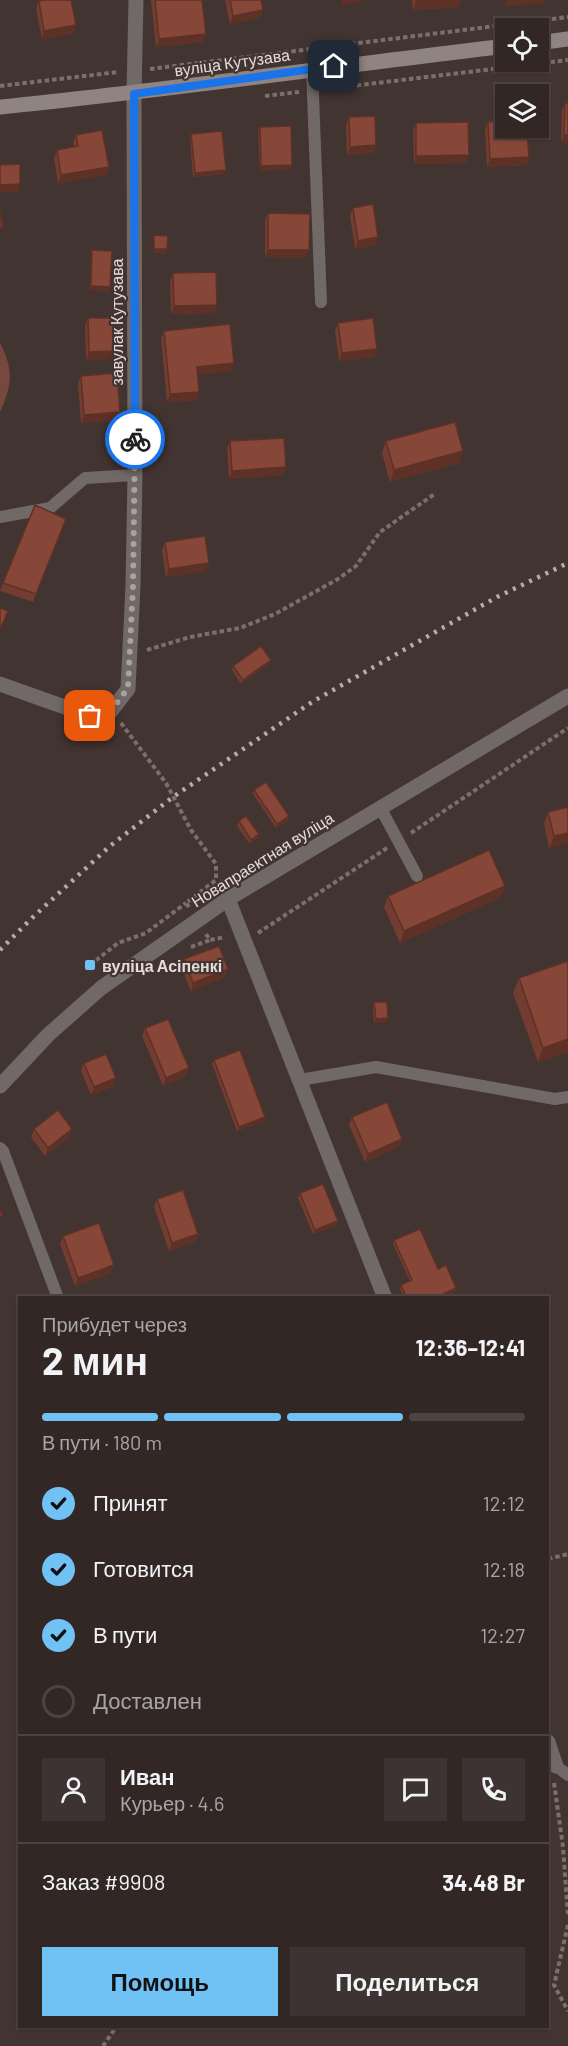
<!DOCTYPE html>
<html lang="ru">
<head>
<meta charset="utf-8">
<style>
  :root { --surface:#322725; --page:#3d3332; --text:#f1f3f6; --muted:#a8a5a7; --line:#4d4442; --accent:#70c1f4 }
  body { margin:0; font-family:Barlow,sans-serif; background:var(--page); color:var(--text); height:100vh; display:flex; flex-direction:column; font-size:22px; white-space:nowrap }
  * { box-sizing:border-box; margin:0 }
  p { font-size:20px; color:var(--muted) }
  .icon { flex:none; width:33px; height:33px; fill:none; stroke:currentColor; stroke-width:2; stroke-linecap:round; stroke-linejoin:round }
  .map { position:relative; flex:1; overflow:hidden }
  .side { position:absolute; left:18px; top:1296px; width:531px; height:732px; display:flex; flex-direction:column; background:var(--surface); border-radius:0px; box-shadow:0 2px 4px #0004,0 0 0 2px var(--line) }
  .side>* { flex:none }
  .fabs { position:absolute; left:495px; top:18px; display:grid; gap:12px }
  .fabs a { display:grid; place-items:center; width:54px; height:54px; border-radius:0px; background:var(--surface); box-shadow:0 2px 4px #0004,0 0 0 2px var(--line); font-size:30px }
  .pin { position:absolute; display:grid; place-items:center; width:51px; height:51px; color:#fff; margin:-26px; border-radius:12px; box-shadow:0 3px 9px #0006 }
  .courier { position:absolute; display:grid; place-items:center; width:60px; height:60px; margin:-30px; border:4px solid #1a73e8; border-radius:50%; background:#fff; color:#222; box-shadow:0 2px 8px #0007 }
  .summary em { font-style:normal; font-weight:700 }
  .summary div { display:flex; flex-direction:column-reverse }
  .summary { display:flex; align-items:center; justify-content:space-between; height:102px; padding:0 24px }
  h1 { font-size:39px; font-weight:700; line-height:45px }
  .bar { display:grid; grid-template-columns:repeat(4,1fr); gap:9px 6px; align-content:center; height:72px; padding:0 24px }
  .bar i { height:8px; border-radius:4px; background:var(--line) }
  .bar .on { background:var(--accent) }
  .bar p { grid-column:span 4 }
  .line { display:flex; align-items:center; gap:15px; padding:0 24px; border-top:2px solid var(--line) }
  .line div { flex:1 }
  .round { display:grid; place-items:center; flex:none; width:63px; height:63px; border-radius:0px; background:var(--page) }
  ol { padding:0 24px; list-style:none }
  li { display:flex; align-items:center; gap:18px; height:66px }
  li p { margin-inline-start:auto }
  li .icon { padding:6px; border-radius:50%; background:var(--accent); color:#111; stroke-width:4 }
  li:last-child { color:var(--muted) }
  li i { width:33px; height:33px; border:3px solid var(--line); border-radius:50% }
  .cta { display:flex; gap:12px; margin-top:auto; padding:12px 24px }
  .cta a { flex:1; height:69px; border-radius:0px; background:var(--accent); color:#111; font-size:24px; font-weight:700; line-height:69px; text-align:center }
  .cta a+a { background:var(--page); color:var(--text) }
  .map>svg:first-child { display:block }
  .green { fill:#77483d }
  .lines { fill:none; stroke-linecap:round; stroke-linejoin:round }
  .path { stroke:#7b6f6c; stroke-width:4; stroke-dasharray:4.5 3; stroke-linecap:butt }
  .service { stroke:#706967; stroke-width:12 }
  .minor { stroke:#706967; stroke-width:15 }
  .tertiary { stroke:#706967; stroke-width:15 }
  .secondary { stroke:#8f8482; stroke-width:15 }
  .rail { stroke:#b6aca9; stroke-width:4.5; stroke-dasharray:3 6; stroke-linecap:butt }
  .wall { fill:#733c30 }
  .shaded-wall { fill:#5e3127 }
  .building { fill:#864638; stroke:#5e3127; stroke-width:1.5 }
  .done { stroke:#aca19f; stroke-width:6; stroke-dasharray:0 10.8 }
  .route { stroke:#1a73e8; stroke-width:8 }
  .poi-dot { fill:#70c1f4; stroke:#423431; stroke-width:2 }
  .labels { text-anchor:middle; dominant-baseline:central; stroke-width:4.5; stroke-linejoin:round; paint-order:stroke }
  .street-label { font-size:16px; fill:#e5dcda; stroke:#423431 }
  .poi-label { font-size:16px; font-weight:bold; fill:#e5dcda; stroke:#423431; text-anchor:start }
</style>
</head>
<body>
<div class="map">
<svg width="568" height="2046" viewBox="0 0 568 2046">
  <rect width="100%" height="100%" fill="#423431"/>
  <path class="green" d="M0 343C14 370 12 385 0 412Z"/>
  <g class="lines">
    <g class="path">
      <path d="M150 69 568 17"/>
      <path d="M0 86 118 72"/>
      <path d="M327 89 568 60"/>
      <path d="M265 96 299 92"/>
      <path d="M147 650 190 637 240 628 275 614 338 579 356 566 380 532 436 493"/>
      <path d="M121 723 166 783 191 830 216 864V880L186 903 189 907"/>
      <path d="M411 833 568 728"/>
      <path d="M258 933 387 848"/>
      <path d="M206 934 210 940 225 937"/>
      <path d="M191 947 210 940"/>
      <path d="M90 965 118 943 146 933 186 903"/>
      <path d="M548 1559 568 1554"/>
      <path d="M554 1783 563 1847 568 1916"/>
      <path d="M568 1925 554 1985 568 2011"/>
      <path d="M103 2046 117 2026"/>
    </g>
    <g class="service">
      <path d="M312 69 321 302"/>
      <path d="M0 517 50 508 85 478 135 475"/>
      <path d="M380 807 417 876"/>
      <path d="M300 1080 376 1067 555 1099 568 1097"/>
      <path d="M0 1148 3 1151 58 1298"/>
      <path d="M556 1766 568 1775"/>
    </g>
    <g class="minor">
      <path d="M0 684 90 716 111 711 128 689 133 586 135 475 134 94 136 0"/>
      <path d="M228 899 385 1298"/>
      <path d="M548 1742 556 1766"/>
    </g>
    <path class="tertiary" d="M0 1086 48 1035 101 988 228 899 568 696"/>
    <g class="secondary">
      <path d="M538 43 568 39"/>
      <path d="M0 107C169 90 337 66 506 46"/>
    </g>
    <path class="rail" d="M0 950 32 918 110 846 173 797 312 702 497 597 568 563"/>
  </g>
  <g class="wall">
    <path d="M151 0H202L203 42 156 47Z"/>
    <path d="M225 0H261L263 10 260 17 230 24Z"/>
    <path d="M412 0H461L458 7 413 10Z"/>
    <path d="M39 1 76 25 73 33 42 39 36 9Z"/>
    <path d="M565 103 568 143 561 142 562 111Z"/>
    <path d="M349 117 376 145 373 153 347 155 346 125Z"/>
    <path d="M488 122 529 157 526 165 487 167 485 129Z"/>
    <path d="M416 123 466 163 414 164 413 131Z"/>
    <path d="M260 127 292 165 291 169 260 171 258 131Z"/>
    <path d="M191 134 224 174 193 177 190 138Z"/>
    <path d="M76 135 109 167 106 175 58 183 54 158 57 150 74 147 73 143Z"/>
    <path d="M353 208 375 245 355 249 350 216Z"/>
    <path d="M268 213 306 258 265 257V221Z"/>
    <path d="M92 250 110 287 109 291 90 290 91 254Z"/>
    <path d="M173 273 214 313 171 314 170 281Z"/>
    <path d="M88 318 113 351 110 359 86 360 85 326Z"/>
    <path d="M338 323 377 349 374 357 339 361 335 331Z"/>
    <path d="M164 331 231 371 198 374 199 392 196 400 167 402 161 338Z"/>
    <path d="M81 376 120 412 117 420 81 423 78 384Z"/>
    <path d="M230 441 284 475 229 479 227 449Z"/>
    <path d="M386 441 459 463 390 482 382 453Z"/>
    <path d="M66 519 33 602 0 591 3 583Z"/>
    <path d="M165 542 206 571 166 577 162 550Z"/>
    <path d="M269 664 241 684 232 670 233 666Z"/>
    <path d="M254 790 288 820 276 828 253 794Z"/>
    <path d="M568 807V843L549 848 544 823 548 812Z"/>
    <path d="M239 821 259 834 258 838 250 844 237 826Z"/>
    <path d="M388 896 501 897 400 943 384 907Z"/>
    <path d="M184 959 225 977 191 991 181 967Z"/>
    <path d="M568 961V1052L538 1062 513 993 519 978Z"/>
    <path d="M374 1002 388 1018 387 1022 374 1023 373 1006Z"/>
    <path d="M145 1028 186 1076 163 1086 142 1036Z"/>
    <path d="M214 1060 264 1121 237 1131 212 1064Z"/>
    <path d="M84 1063 114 1086 91 1095 81 1071Z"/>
    <path d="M352 1117 399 1147 365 1162 349 1125Z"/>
    <path d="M34 1129 69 1137 45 1156 31 1137Z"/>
    <path d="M300 1193 337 1225 313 1234 298 1198Z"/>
    <path d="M157 1199 198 1234 195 1242 169 1251 154 1207Z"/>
    <path d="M63 1236 111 1273 75 1286 60 1244Z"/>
    <path d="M394 1240 438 1269 455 1292 443 1298H404L400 1289 401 1285 410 1281 393 1244Z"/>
  </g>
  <g class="shaded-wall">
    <path d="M342 0H368L340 6Z"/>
    <path d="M441 0H461L458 7 413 10 416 2Z"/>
    <path d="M506 0H545L543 4 504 6Z"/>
    <path d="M263 10 260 17 230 24 233 16Z"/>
    <path d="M76 25 73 33 42 39 44 31Z"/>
    <path d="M206 34 203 42 156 47 159 39Z"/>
    <path d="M564 135H568V143L561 142Z"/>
    <path d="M376 145 373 153 347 155 350 147Z"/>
    <path d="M469 155 466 163 414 164 416 156Z"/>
    <path d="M529 157 526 165 487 167 490 159Z"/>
    <path d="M292 165 291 169 260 171 261 166Z"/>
    <path d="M109 167 106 175 58 183 61 175Z"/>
    <path d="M226 170 224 174 193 177 195 173Z"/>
    <path d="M20 184 18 192 0 193V185Z"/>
    <path d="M378 237 375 245 355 249 358 241Z"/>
    <path d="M154 249H167L165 254 152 253Z"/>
    <path d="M268 250H309L306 258 265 257Z"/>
    <path d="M91 286 110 287 109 291 90 290Z"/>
    <path d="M217 305 214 313 171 314 174 306Z"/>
    <path d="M377 349 374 357 339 361 342 353Z"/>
    <path d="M113 351 110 359 86 360 89 352Z"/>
    <path d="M234 363 231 371 194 375 197 367Z"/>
    <path d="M199 392 196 400 167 402 170 394Z"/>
    <path d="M120 412 117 420 81 423 84 415Z"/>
    <path d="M463 451 459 463 390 482 394 470Z"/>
    <path d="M286 467 284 475 229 479 232 471Z"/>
    <path d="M209 563 206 571 166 577 169 569Z"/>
    <path d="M271 660 269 664 241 684 243 680Z"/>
    <path d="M289 816 288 820 276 828 277 824Z"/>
    <path d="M568 833V843L549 848 554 836Z"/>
    <path d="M259 834 258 838 250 844 251 840Z"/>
    <path d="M505 886 501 897 400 943 404 931Z"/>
    <path d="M228 969 225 977 191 991 193 983Z"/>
    <path d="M388 1018 387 1022 374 1023 376 1019Z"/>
    <path d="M568 1039V1052L538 1062 543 1048Z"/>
    <path d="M189 1068 186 1076 163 1086 166 1078Z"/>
    <path d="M116 1078 114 1086 91 1095 94 1087Z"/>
    <path d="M265 1117 264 1121 237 1131 239 1127Z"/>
    <path d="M72 1129 69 1137 45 1156 48 1148Z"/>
    <path d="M402 1139 399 1147 365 1162 368 1154Z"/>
    <path d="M338 1221 337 1225 313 1234 315 1230Z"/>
    <path d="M198 1234 195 1242 169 1251 172 1243Z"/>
    <path d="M114 1265 111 1273 75 1286 78 1278Z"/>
    <path d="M456 1288 455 1292 443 1298H435Z"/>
  </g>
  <g class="building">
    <path d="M43 0H71L76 25 44 31 39 1Z"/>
    <path d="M155 0H202L206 34 159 39Z"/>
    <path d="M230 0H261L263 10 233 16Z"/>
    <path d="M416 0H441L416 2Z"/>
    <path d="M565 103H568V135H564Z"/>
    <path d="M375 116 376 145 350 147 349 117Z"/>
    <path d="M506 121V128H527L529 157 490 159 488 122Z"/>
    <path d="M468 122 469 155 416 156V123Z"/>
    <path d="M291 126 292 165 261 166 260 127Z"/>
    <path d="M102 130 109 167 61 175 57 150 78 146 76 135Z"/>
    <path d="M222 131 226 170 195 173 191 134Z"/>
    <path d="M20 164V184L0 185V165Z"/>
    <path d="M373 204 378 237 358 241 353 208Z"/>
    <path d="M0 209 3 227 0 228Z"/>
    <path d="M268 213 310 214 309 250H268Z"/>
    <path d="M154 235 168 236 167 249H154Z"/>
    <path d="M92 250 112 251 110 287 91 286Z"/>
    <path d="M216 272 217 305 174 306 173 273Z"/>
    <path d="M88 318H113V351L89 352Z"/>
    <path d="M373 318 377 349 342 353 338 323Z"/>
    <path d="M230 324 234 363 197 367 199 392 170 394 164 331Z"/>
    <path d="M117 373 120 412 84 415 81 376Z"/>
    <path d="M455 422 463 451 394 470 386 441Z"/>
    <path d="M284 438 286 467 232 471 230 441Z"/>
    <path d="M35 505 66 519 36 594 3 583Z"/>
    <path d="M205 536 209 563 169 569 165 542Z"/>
    <path d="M0 608 8 611 0 630Z"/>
    <path d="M261 646 271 660 243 680 233 666Z"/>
    <path d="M266 782 289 816 277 824 254 790Z"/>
    <path d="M568 807V833L554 836 548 812Z"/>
    <path d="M246 816 259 834 251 840 239 821Z"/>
    <path d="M489 850 505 886 404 931 388 896Z"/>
    <path d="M219 946 228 969 193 983 184 959Z"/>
    <path d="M568 961V1039L543 1048 519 978Z"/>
    <path d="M374 1002H387L388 1018 376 1019Z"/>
    <path d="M168 1019 189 1068 166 1078 145 1028Z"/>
    <path d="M240 1050 265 1117 239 1127 214 1060Z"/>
    <path d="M106 1054 116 1078 94 1087 84 1063Z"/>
    <path d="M387 1102 402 1139 368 1154 352 1117Z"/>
    <path d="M58 1110 72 1129 48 1148 34 1129Z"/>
    <path d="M323 1184 338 1221 315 1230 300 1193Z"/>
    <path d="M183 1190 198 1234 172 1243 157 1199Z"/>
    <path d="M0 1208 3 1216 0 1217Z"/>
    <path d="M99 1223 114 1265 78 1278 63 1236Z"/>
    <path d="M420 1229 438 1269 446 1265 456 1288 435 1298H407L401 1285 412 1280 394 1240Z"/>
  </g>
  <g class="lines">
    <path class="done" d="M90 716 111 711 128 688 133 586 135 439"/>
    <path class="route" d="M135 439 134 94 334 66"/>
  </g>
  <rect class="poi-dot" x="84" y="959" width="12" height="12" rx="3"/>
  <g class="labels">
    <g class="street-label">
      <text transform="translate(232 62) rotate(-8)">вуліца Кутузава</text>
      <text transform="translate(116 322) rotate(-90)">завулак Кутузава</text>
      <text transform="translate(262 859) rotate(-32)">Новапраектная вуліца</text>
    </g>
    <g class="poi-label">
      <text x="102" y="965">вуліца Асіпенкі</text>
    </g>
  </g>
</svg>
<div class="fabs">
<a><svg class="icon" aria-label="locate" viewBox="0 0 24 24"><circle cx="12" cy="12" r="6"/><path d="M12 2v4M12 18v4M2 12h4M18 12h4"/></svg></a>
<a><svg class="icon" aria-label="layers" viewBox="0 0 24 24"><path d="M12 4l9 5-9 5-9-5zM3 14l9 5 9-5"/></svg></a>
</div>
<div class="pin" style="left:90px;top:716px;background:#ea580c"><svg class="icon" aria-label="bag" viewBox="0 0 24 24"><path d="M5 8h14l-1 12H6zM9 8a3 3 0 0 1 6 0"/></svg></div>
<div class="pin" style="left:334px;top:66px;background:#1f2937"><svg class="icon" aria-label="home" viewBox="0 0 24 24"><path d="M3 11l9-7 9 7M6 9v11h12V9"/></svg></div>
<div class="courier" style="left:135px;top:439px"><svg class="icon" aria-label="bike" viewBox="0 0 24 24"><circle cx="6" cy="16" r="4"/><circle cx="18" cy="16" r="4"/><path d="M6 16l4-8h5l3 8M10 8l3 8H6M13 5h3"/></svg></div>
<section class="side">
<div class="summary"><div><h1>2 мин</h1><p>Прибудет через</p></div><em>12:36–12:41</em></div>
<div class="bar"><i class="on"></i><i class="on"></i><i class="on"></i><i></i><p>В пути · 180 m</p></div>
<ol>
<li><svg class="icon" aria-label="check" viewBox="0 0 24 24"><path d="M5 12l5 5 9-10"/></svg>Принят<p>12:12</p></li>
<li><svg class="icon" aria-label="check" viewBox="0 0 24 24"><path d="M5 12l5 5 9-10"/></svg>Готовится<p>12:18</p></li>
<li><svg class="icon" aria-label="check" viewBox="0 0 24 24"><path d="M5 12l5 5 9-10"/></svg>В пути<p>12:27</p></li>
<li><i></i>Доставлен</li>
</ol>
<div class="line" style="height:108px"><a class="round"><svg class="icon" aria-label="person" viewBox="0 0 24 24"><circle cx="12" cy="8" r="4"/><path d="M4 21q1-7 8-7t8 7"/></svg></a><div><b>Иван</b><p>Курьер · 4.6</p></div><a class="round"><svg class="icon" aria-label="chat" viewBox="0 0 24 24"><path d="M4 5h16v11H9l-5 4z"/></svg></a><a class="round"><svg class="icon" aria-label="phone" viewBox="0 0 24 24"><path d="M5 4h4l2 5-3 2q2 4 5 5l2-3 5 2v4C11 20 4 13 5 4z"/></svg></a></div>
<div class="line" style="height:78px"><div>Заказ #9908</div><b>34.48 Br</b></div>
<div class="cta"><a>Помощь</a><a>Поделиться</a></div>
</section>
</div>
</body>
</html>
